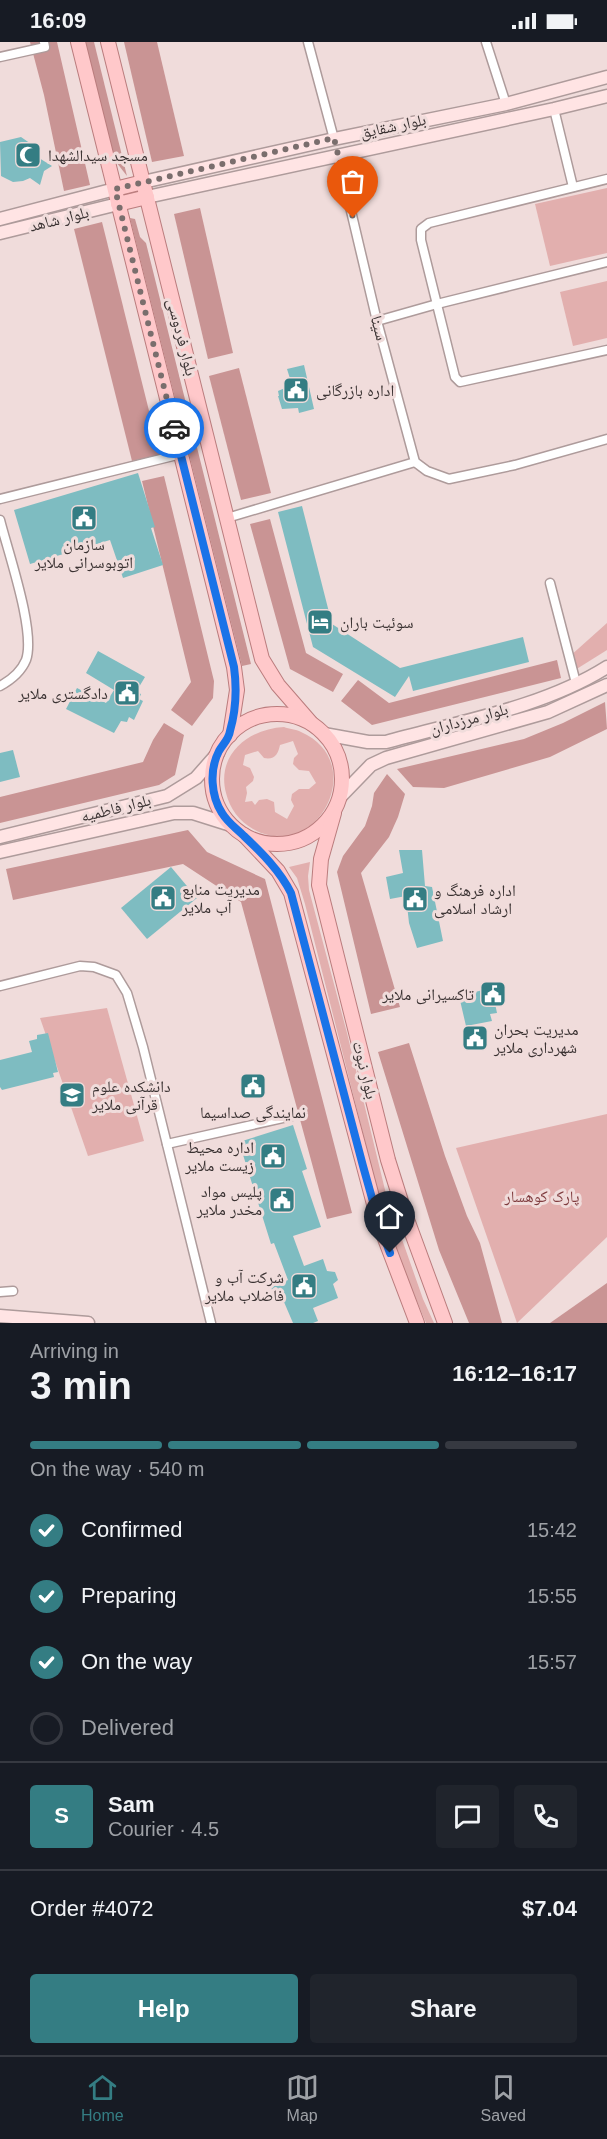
<!DOCTYPE html>
<html lang="en">
<head>
<meta charset="utf-8">
<style>
  :root { --surface:#171b24; --page:#20242c; --text:#f1f3f6; --muted:#9ea1a6; --line:#363941; --accent:#347d83 }
  body { margin:0; font-family:Helvetica,"Noto Naskh Arabic",sans-serif; background:var(--page); color:var(--text); height:100vh; display:flex; flex-direction:column; font-size:22px; white-space:nowrap }
  * { box-sizing:border-box; margin:0 }
  p { font-size:20px; color:var(--muted) }
  .icon { flex:none; width:33px; height:33px; fill:none; stroke:currentColor; stroke-width:2; stroke-linecap:round; stroke-linejoin:round }
  .map { position:relative; height:1281px; overflow:hidden }
  .side { display:flex; flex-direction:column; background:var(--surface); flex:1 }
  .side>* { flex:none }
  .pin { position:absolute; display:grid; place-items:center; width:51px; height:51px; color:#fff; margin:-62px -26px; border-radius:50% 50% 50% 0; rotate:-45deg; box-shadow:0 0 6px #0007 }
  .pin .icon { rotate:45deg }
  .courier { position:absolute; display:grid; place-items:center; width:60px; height:60px; margin:-30px; border:4px solid #1a73e8; border-radius:50%; background:#fff; color:#222; box-shadow:0 2px 8px #0007 }
  .head em { font-style:normal; font-weight:700 }
  .head div { display:flex; flex-direction:column-reverse }
  .head { display:flex; align-items:center; justify-content:space-between; height:102px; padding:0 30px }
  h1 { font-size:39px; font-weight:700; line-height:45px }
  .bar { display:grid; grid-template-columns:repeat(4,1fr); gap:9px 6px; align-content:center; height:72px; padding:0 30px }
  .bar i { height:8px; border-radius:4px; background:var(--line) }
  .bar .selected { background:var(--accent) }
  .bar p { grid-column:span 4 }
  .line { display:flex; align-items:center; gap:15px; padding:0 30px; border-top:2px solid var(--line) }
  .line div { flex:1 }
  .round { display:grid; place-items:center; flex:none; width:63px; height:63px; border-radius:6px; background:var(--page) }
  ol { padding:0 30px; list-style:none }
  li { display:flex; align-items:center; gap:18px; height:66px }
  li p { margin-inline-start:auto }
  li .icon { padding:6px; border-radius:50%; background:var(--accent); color:#fff; stroke-width:4 }
  li:last-child { color:var(--muted) }
  li i { width:33px; height:33px; border:3px solid var(--line); border-radius:50% }
  .action { display:flex; gap:12px; margin-top:auto; padding:12px 30px }
  .action a { flex:1; height:69px; border-radius:6px; background:var(--accent); color:#fff; font-size:24px; font-weight:700; line-height:69px; text-align:center }
  .action a+a { background:var(--page); color:var(--text) }
  .status { display:flex; justify-content:space-between; align-items:center; height:42px; padding:0 30px; background:var(--surface); direction:ltr }
  .status svg { height:16px; fill:currentColor }
  .dock { display:flex; justify-content:space-around; align-items:center; height:84px; border-top:2px solid var(--line); background:var(--surface); font-size:16px; color:var(--muted) }
  .dock a { display:grid; justify-items:center; gap:3px }
  .dock .selected { color:var(--accent) }
  .map>svg:first-child { display:block }
  .green { fill:#e2afae; fill-rule:evenodd }
  .forest { fill:#c99494 }
  .building { fill:#7ebcc1 }
  .lines { fill:none; stroke-linecap:round; stroke-linejoin:round }
  .street-casing { stroke:#ae9b9b; stroke-width:11 }
  .secondary-casing { stroke:#ae9b9b; stroke-width:15 }
  .primary-casing { stroke:#ba7c7d; stroke-width:16 }
  .street { stroke:#fff; stroke-width:8 }
  .secondary { stroke:#ffe4e4; stroke-width:12 }
  .primary { stroke:#ffc8ca; stroke-width:14 }
  .done { stroke:#7a6e6d; stroke-width:6; stroke-dasharray:0 10.8 }
  .route { stroke:#1a73e8; stroke-width:8 }
  .labels { text-anchor:middle; dominant-baseline:central; stroke-width:6; stroke-linejoin:round; paint-order:stroke }
  .street-label { font-size:16px; fill:#3a3232; stroke:#f0dcdb }
  .poi-label { font-size:16px; fill:#3a3232; stroke:#f0dcdb; text-anchor:start }
  .park-label { font-size:16px; fill:#803c3f; stroke:#f0dcdb }
</style>
</head>
<body>
<div class="status"><b>16:09</b><svg viewBox="0 0 49 12"><path d="M0 12V9h3v3zM5 12V6h3v6zM10 12V3h3v9zM15 12V0h3v12zM26 1h20v11H26zM47 4h2v5h-2z"/></svg></div>
<div class="map">
<svg width="607" height="1281" viewBox="0 0 607 1281">
  <rect width="100%" height="100%" fill="#f0dcdb"/>
  <g class="green">
    <path d="M607 146V211L550 224 535 162Z"/>
    <path d="M607 239V296L573 304 560 250Z"/>
    <path d="M607 581V608L575 628 569 615Z"/>
    <path d="M284 685C289 687 296 687 301 690 370 720 317 823 253 787 239 779 230 767 226 751 216 713 248 687 284 685ZM293 699 298 712 294 716 293 722 299 728 309 729 316 741 309 747H299L292 752 291 758 294 764 287 777 275 770 274 760 267 757 259 758 255 763 252 759 245 760 247 751 246 745 253 739 254 735 250 726 243 723 245 713 258 709 264 716C275 718 278 712 280 703Z"/>
    <path d="M310 820 308 834 309 848 347 991 386 1152 423 1257 434 1281H426L401 1221 378 1151 305 862 297 836 289 825Z"/>
    <path d="M107 966 144 1099 88 1114 40 976Z"/>
    <path d="M607 1072V1195L517 1281 456 1106Z"/>
  </g>
  <g class="forest">
    <path d="M30 0H57L90 143 64 149 44 53Z"/>
    <path d="M85 0H94L127 134 113 116Z"/>
    <path d="M124 0H157L184 114 152 120Z"/>
    <path d="M200 166 233 311 208 317 174 172Z"/>
    <path d="M130 176 135 177 140 195 146 201 251 622 242 624Z"/>
    <path d="M102 180 160 413 132 419 74 187Z"/>
    <path d="M239 326 271 451 241 458 209 334Z"/>
    <path d="M164 434 214 639 213 656 192 684 171 668 191 640 142 439Z"/>
    <path d="M270 477 306 611 343 632 333 650 290 627 250 482Z"/>
    <path d="M557 618 561 636 372 683 341 659 358 638 389 661Z"/>
    <path d="M605 660 607 687 550 715 444 746 413 745 397 727 524 697 563 681Z"/>
    <path d="M164 681 184 693 175 733 159 743 0 781V755L143 720 153 698Z"/>
    <path d="M387 732 405 752 398 775 389 795 361 831 400 965 371 972 337 830 343 814 365 784 372 764 374 751Z"/>
    <path d="M188 788 207 810 265 837 352 1171 327 1177 241 860 183 822 13 858 6 827Z"/>
    <path d="M409 1001 445 1114 467 1174 480 1201 502 1281H469L439 1208 378 1010Z"/>
    <path d="M607 1241V1281H550Z"/>
  </g>
  <g class="building">
    <path d="M21 95 34 104 39 116 52 124 44 129 40 143 30 136 23 139 13 140 1 134 0 100Z"/>
    <path d="M304 323 314 367 299 371 298 366 282 367 278 354H279L278 349 292 343 287 327Z"/>
    <path d="M138 431 155 485 151 486 163 523 123 536 110 498 30 522 14 468Z"/>
    <path d="M302 464 332 582 400 626 523 595 529 620 413 649 409 634 395 655 313 605 278 470Z"/>
    <path d="M98 609 145 635 136 650 141 652 139 657 143 659 134 678 129 675 127 680 121 679 114 691 66 667 77 646 106 661 114 648 86 631Z"/>
    <path d="M13 708 20 735 0 740V711Z"/>
    <path d="M399 808H422L425 844 432 845 443 899 417 906 409 881 406 854 390 857 386 835 403 831Z"/>
    <path d="M171 825 197 856 147 897 121 866Z"/>
    <path d="M483 948 484 954 493 952 497 971 490 972 492 979 466 984 459 954Z"/>
    <path d="M48 991 58 1030 53 1031 54 1035 2 1048 0 1045V1018L32 1010 29 999 37 997V993Z"/>
    <path d="M293 1083 307 1127 302 1129 321 1185 293 1194 304 1224 323 1217 327 1229 335 1230 338 1238 333 1242 338 1256 313 1266 318 1279 313 1281H293L284 1260 277 1262 271 1245 288 1238 274 1201 271 1202 239 1100Z"/>
  </g>
  <g class="lines">
    <defs>
      <g id="street">
        <path d="M308 0 334 97"/>
        <path d="M486 0 506 62"/>
        <path d="M0 15 45 5 44 0"/>
        <path d="M554 67 573 145"/>
        <path d="M338 114 377 279 415 420 427 429 449 437 515 423 607 397"/>
        <path d="M607 137 429 181 421 187V198L455 335 460 340 607 308"/>
        <path d="M377 279 437 262 607 220"/>
        <path d="M0 457 181 412"/>
        <path d="M227 476 415 420"/>
        <path d="M0 478C8 510 36 590 26 618 21 630 11 638 0 644"/>
        <path d="M550 541 576 641"/>
        <path d="M0 944 80 924 94 925 116 933 127 951 143 1005 211 1281"/>
        <path d="M167 1102 292 1074"/>
        <path d="M0 1250 13 1249"/>
      </g>
      <g id="secondary">
        <path d="M143 140 334 97 506 62 607 35"/>
        <path d="M147 155 554 67 607 54"/>
        <path d="M0 177 115 147"/>
        <path d="M0 191 118 162"/>
        <path d="M324 692 368 700H386C458 680 544 665 607 625"/>
        <path d="M340 755 371 723 386 716 548 670 607 643"/>
        <path d="M0 795 167 754 196 736 218 711"/>
        <path d="M0 810 174 771H193L231 783"/>
        <path d="M0 1274 88 1281"/>
      </g>
      <g id="primary">
        <path d="M78 0 234 625 237 648 230 693"/>
        <path d="M108 0 262 617 278 643 311 681"/>
        <path d="M115 147 143 140"/>
        <path d="M118 162 147 155"/>
        <circle cx="277" cy="737" r="65"/>
        <path d="M334 771 321 817 319 843 388 1118 405 1172 445 1281"/>
        <path d="M244 793 278 829 291 851 379 1181 417 1281"/>
      </g>
    </defs>
    <use href="#street" class="street-casing"/>
    <use href="#secondary" class="secondary-casing"/>
    <use href="#primary" class="primary-casing"/>
    <use href="#street" class="street"/>
    <use href="#secondary" class="secondary"/>
    <use href="#primary" class="primary"/>
  </g>
  <g class="lines">
    <path class="done" d="M174 386 115 147 334 96 353 176"/>
    <path class="route" d="M174 386 234 625C237 647 236 668 230 689 229 697 223 702 219 709 209 728 211 754 222 771 228 781 236 786 244 794 262 811 280 829 291 851L363 1124 379 1181 390 1211"/>
  </g>
  <defs>
    <symbol id="mosque-square" viewBox="-11 -11 22 22"><rect x="-9" y="-9" width="18" height="18" rx="4" fill="#347d83" stroke="#f0dcdb"/><path d="M3.5-4.9A6 6 0 1 0 3.5 4.9A5 5 0 1 1 3.5-4.9Z" fill="#fff"/></symbol>
    <symbol id="civic-square" viewBox="-11 -11 22 22"><rect x="-9" y="-9" width="18" height="18" rx="4" fill="#347d83" stroke="#f0dcdb"/><path d="M-.6-6.5H3V-4.5H.6V-3L4-1V1h2V6H-6V1h2V-1L-.6-3ZM-1.2 2.5V6h2.4V2.5Z" fill="#fff"/></symbol>
    <symbol id="hotel-square" viewBox="-11 -11 22 22"><rect x="-9" y="-9" width="18" height="18" rx="4" fill="#347d83" stroke="#f0dcdb"/><path d="M-6-4.5h1.5V1H6V5H4.5V3h-9V5H-6ZM-4 0a1.8 1.8 0 1 1 3.6 0ZM.5 0V-2.5h3Q6-2.5 6 0Z" fill="#fff"/></symbol>
    <symbol id="university-square" viewBox="-11 -11 22 22"><rect x="-9" y="-9" width="18" height="18" rx="4" fill="#347d83" stroke="#f0dcdb"/><path d="M0-5L7-2L0 1L-7-2ZM-4 1L0 2.5L4 1V4Q0 6-4 4Z" fill="#fff"/></symbol>
  </defs>
  <g fill-rule="evenodd">
    <use href="#mosque-square" x="13" y="98" width="30" height="30"/>
    <use href="#civic-square" x="281" y="333" width="30" height="30"/>
    <use href="#civic-square" x="69" y="461" width="30" height="30"/>
    <use href="#hotel-square" x="305" y="565" width="30" height="30"/>
    <use href="#civic-square" x="112" y="636" width="30" height="30"/>
    <use href="#civic-square" x="148" y="841" width="30" height="30"/>
    <use href="#civic-square" x="400" y="842" width="30" height="30"/>
    <use href="#civic-square" x="478" y="937" width="30" height="30"/>
    <use href="#civic-square" x="460" y="981" width="30" height="30"/>
    <use href="#civic-square" x="238" y="1029" width="30" height="30"/>
    <use href="#university-square" x="57" y="1038" width="30" height="30"/>
    <use href="#civic-square" x="258" y="1099" width="30" height="30"/>
    <use href="#civic-square" x="267" y="1143" width="30" height="30"/>
    <use href="#civic-square" x="289" y="1229" width="30" height="30"/>
  </g>
  <g class="labels">
    <g class="street-label">
      <text transform="translate(393 84) rotate(-12)">بلوار شقایق</text>
      <text transform="translate(59 177) rotate(-14)">بلوار شاهد</text>
      <text transform="translate(379 286) rotate(76)">سینا</text>
      <text transform="translate(182 295) rotate(76)">بلوار فردوسی</text>
      <text transform="translate(469 677) rotate(-15)">بلوار مرزداران</text>
      <text transform="translate(116 766) rotate(-14)">بلوار فاطمیه</text>
      <text transform="translate(365 1028) rotate(76)">بلوار نبوت</text>
    </g>
    <g class="poi-label">
      <text x="48" y="113">مسجد سیدالشهدا</text>
      <text x="316" y="348">اداره بازرگانی</text>
      <text x="84" y="502" text-anchor="middle">سازمان<tspan x="84" dy="18">اتوبوسرانی ملایر</tspan></text>
      <text x="340" y="580">سوئیت باران</text>
      <text x="108" y="651" text-anchor="end">دادگستری ملایر</text>
      <text x="182" y="847">مدیریت منابع<tspan x="182" dy="18">آب ملایر</tspan></text>
      <text x="434" y="848">اداره فرهنگ و<tspan x="434" dy="18">ارشاد اسلامی</tspan></text>
      <text x="474" y="952" text-anchor="end">تاکسیرانی ملایر</text>
      <text x="494" y="987">مدیریت بحران<tspan x="494" dy="18">شهرداری ملایر</tspan></text>
      <text x="92" y="1044">دانشکده علوم<tspan x="92" dy="18">قرآنی ملایر</tspan></text>
      <text x="253" y="1070" text-anchor="middle">نمایندگی صداسیما</text>
      <text x="254" y="1105" text-anchor="end">اداره محیط<tspan x="254" dy="18">زیست ملایر</tspan></text>
      <text x="262" y="1149" text-anchor="end">پلیس مواد<tspan x="262" dy="18">مخدر ملایر</tspan></text>
      <text x="284" y="1235" text-anchor="end">شرکت آب و<tspan x="284" dy="18">فاضلاب ملایر</tspan></text>
    </g>
    <g class="park-label">
      <text x="542" y="1154">پارک کوهسار</text>
    </g>
  </g>
</svg>
<div class="pin" style="left:353px;top:176px;background:#ea580c"><svg class="icon" aria-label="bag" viewBox="0 0 24 24"><path d="M5 8h14l-1 12H6zM9 8a3 3 0 0 1 6 0"/></svg></div>
<div class="pin" style="left:390px;top:1211px;background:#1f2937"><svg class="icon" aria-label="home" viewBox="0 0 24 24"><path d="M3 11l9-7 9 7M6 9v11h12V9"/></svg></div>
<div class="courier" style="left:174px;top:386px"><svg class="icon" aria-label="car" viewBox="0 0 24 24"><path d="M5 17H2v-5l4-1 3-4h7l3 4 3 1v5h-3M9 17h6M6 11h13"/><circle cx="7" cy="17" r="2"/><circle cx="17" cy="17" r="2"/></svg></div>
</div>
<section class="side">
<div class="head"><div><h1>3 min</h1><p>Arriving in</p></div><em>16:12–16:17</em></div>
<div class="bar"><i class="selected"></i><i class="selected"></i><i class="selected"></i><i></i><p>On the way · 540 m</p></div>
<ol>
<li><svg class="icon" aria-label="check" viewBox="0 0 24 24"><path d="M5 12l5 5 9-10"/></svg>Confirmed<p>15:42</p></li>
<li><svg class="icon" aria-label="check" viewBox="0 0 24 24"><path d="M5 12l5 5 9-10"/></svg>Preparing<p>15:55</p></li>
<li><svg class="icon" aria-label="check" viewBox="0 0 24 24"><path d="M5 12l5 5 9-10"/></svg>On the way<p>15:57</p></li>
<li><i></i>Delivered</li>
</ol>
<div class="line" style="height:108px"><b class="round" style="background:var(--accent);color:#fff">S</b><div><b>Sam</b><p>Courier · 4.5</p></div><a class="round"><svg class="icon" aria-label="chat" viewBox="0 0 24 24"><path d="M4 5h16v11H9l-5 4z"/></svg></a><a class="round"><svg class="icon" aria-label="phone" viewBox="0 0 24 24"><path d="M5 4h4l2 5-3 2q2 4 5 5l2-3 5 2v4C11 20 4 13 5 4z"/></svg></a></div>
<div class="line" style="height:78px"><div>Order #4072</div><b>$7.04</b></div>
<div class="action"><a>Help</a><a>Share</a></div>
</section>
<nav class="dock">
<a class="selected"><svg class="icon" aria-label="home" viewBox="0 0 24 24"><path d="M3 11l9-7 9 7M6 9v11h12V9"/></svg>Home</a>
<a><svg class="icon" aria-label="map" viewBox="0 0 24 24"><path d="M3 6l6-2 6 2 6-2v14l-6 2-6-2-6 2zM9 4v14M15 6v14"/></svg>Map</a>
<a><svg class="icon" aria-label="saved" viewBox="0 0 24 24"><path d="M7 4h10v16l-5-4-5 4z"/></svg>Saved</a>
</nav>
</body>
</html>
